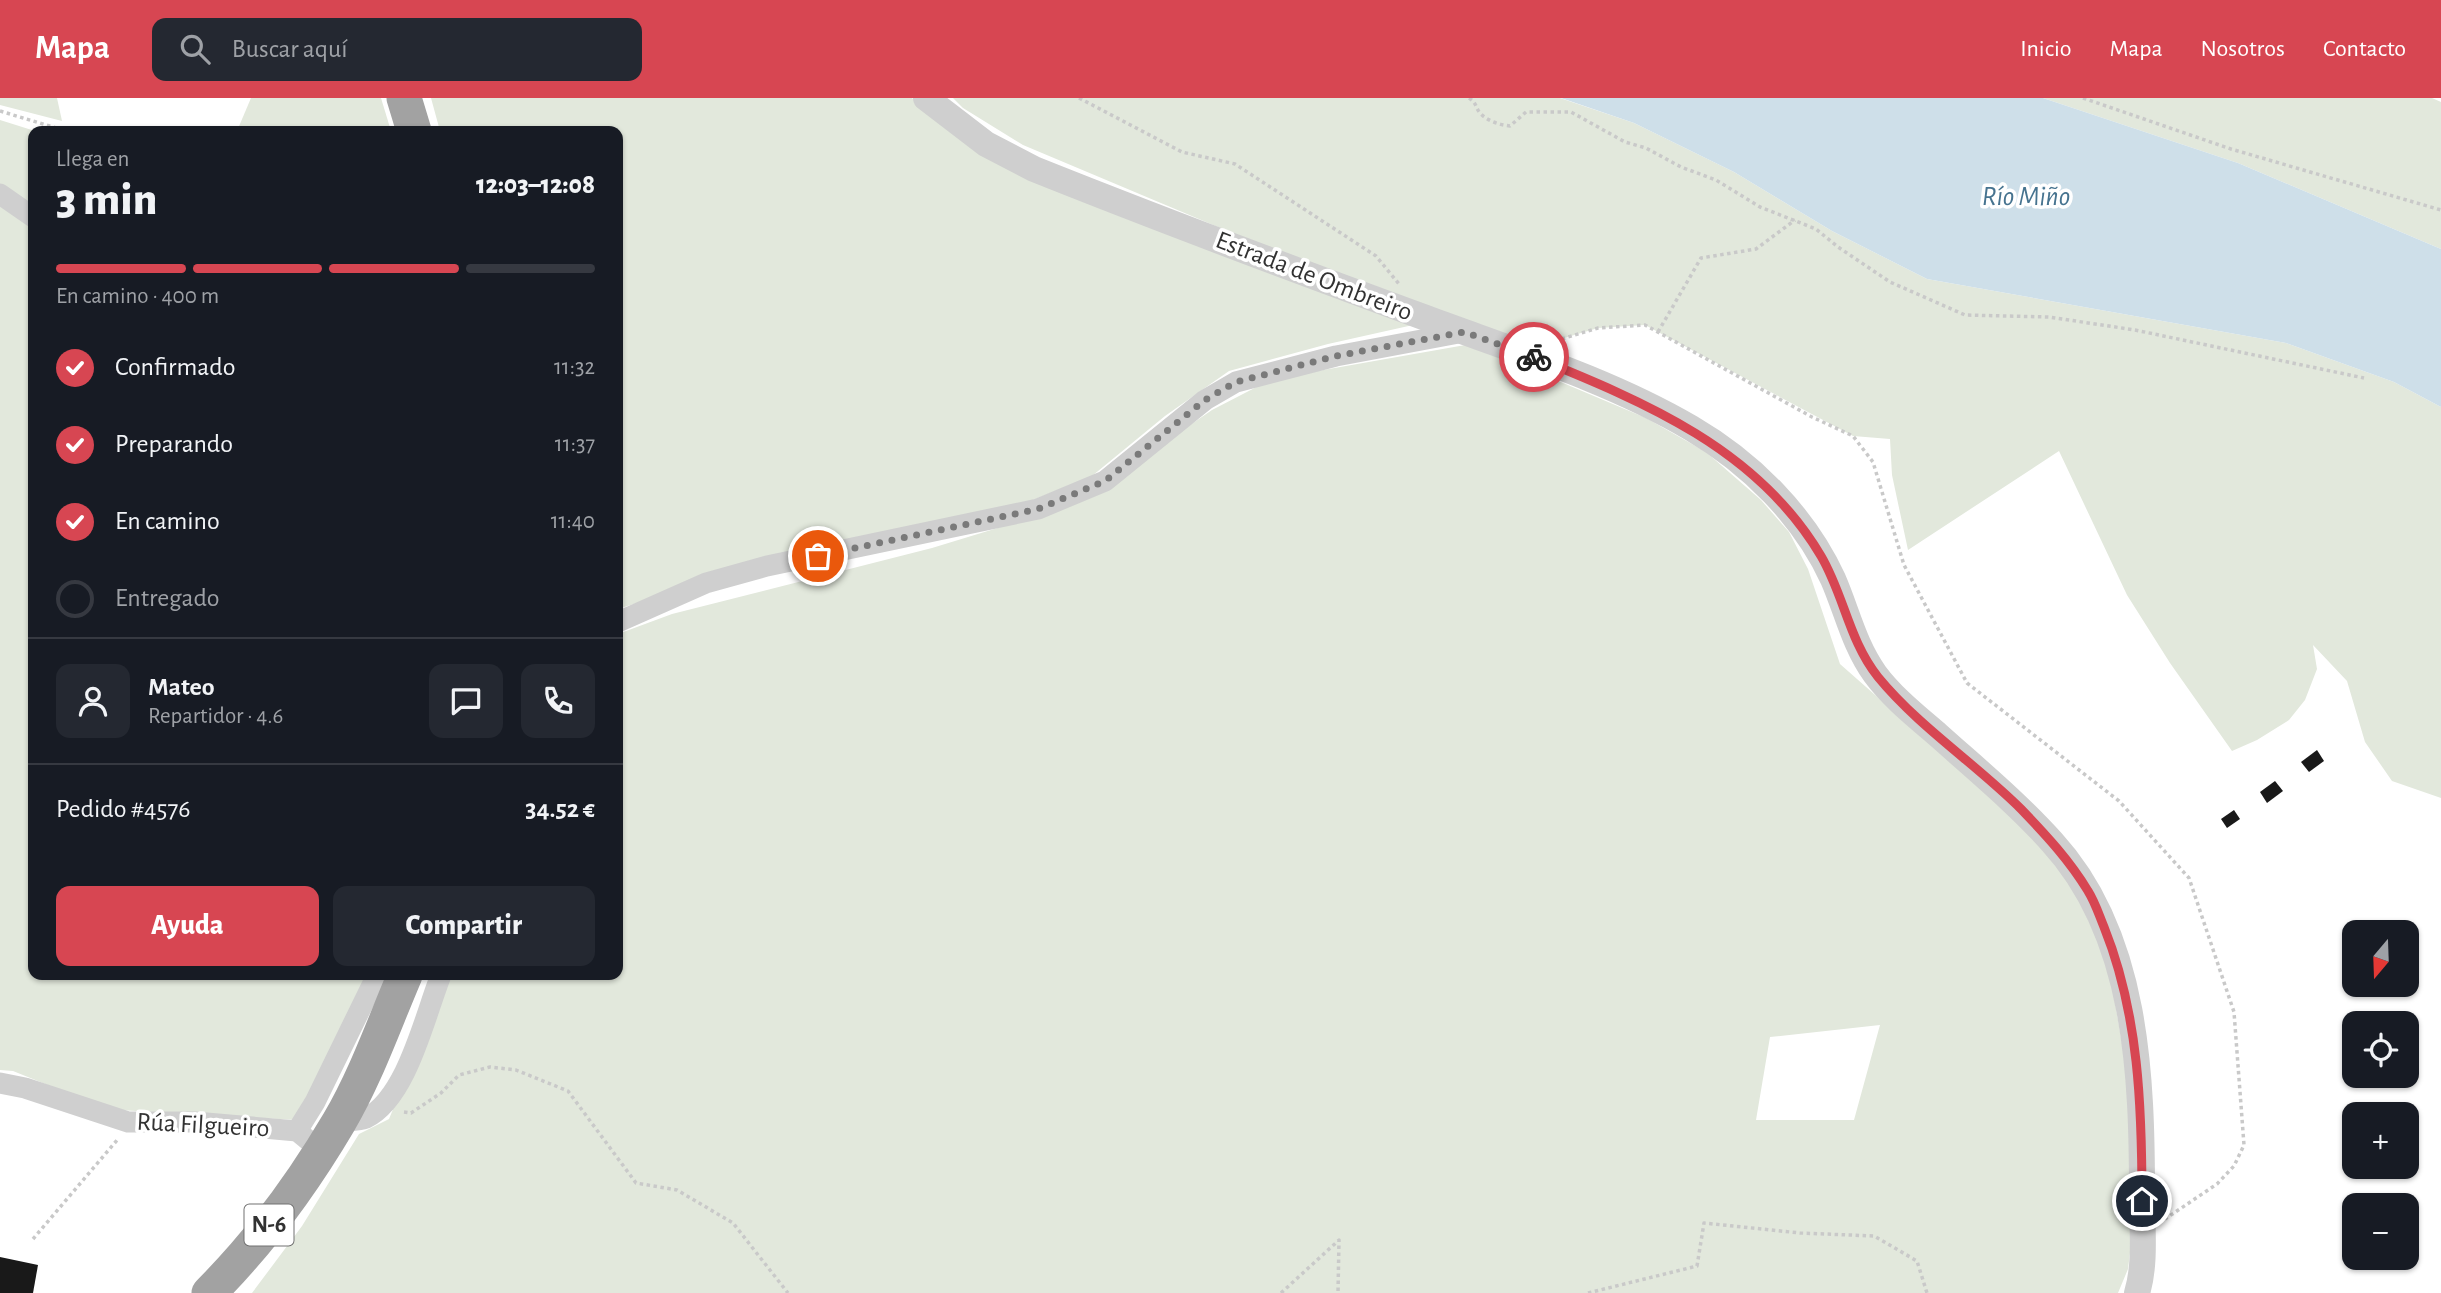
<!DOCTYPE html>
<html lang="es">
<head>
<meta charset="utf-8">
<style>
  :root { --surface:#171b24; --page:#242831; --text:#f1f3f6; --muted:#9ea1a6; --line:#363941; --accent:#d74652 }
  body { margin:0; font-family:"Alegreya Sans",sans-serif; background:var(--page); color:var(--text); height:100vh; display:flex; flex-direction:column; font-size:26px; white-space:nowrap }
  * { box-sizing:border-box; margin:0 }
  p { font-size:23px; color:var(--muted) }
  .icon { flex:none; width:38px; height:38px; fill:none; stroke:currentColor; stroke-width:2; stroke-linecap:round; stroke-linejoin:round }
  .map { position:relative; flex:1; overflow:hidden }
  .side { position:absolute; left:28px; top:28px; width:595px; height:854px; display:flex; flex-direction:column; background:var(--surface); border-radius:14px; box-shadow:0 2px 5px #0004 }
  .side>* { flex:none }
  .needle { width:46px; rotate:199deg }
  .fabs { position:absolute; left:2342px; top:822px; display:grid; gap:14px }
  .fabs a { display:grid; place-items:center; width:77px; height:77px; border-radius:14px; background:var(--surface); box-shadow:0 2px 5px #0004; font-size:35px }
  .pin { position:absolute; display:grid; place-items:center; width:60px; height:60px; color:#fff; margin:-30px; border:4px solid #fff; border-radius:50%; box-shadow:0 2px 7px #0007 }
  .courier { position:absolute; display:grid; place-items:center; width:70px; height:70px; margin:-35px; border:5px solid #d74652; border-radius:50%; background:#fff; color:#222; box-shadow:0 2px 9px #0007 }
  .overview em { font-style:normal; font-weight:800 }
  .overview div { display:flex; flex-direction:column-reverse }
  .overview { display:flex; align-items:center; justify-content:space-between; height:119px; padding:0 28px }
  h1 { font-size:46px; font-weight:800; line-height:52px }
  .bar { display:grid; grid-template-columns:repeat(4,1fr); gap:10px 7px; align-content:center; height:84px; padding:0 28px }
  .bar i { height:9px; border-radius:5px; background:var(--line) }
  .bar .active { background:var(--accent) }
  .bar p { grid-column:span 4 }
  .line { display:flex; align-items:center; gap:18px; padding:0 28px; border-top:2px solid var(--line) }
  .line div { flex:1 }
  .round { display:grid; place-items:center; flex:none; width:74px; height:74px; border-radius:14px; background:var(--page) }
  ol { padding:0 28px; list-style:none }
  li { display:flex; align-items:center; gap:21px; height:77px }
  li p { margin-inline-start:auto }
  li .icon { padding:7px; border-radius:50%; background:var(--accent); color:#fff; stroke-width:4 }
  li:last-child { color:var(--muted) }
  li i { width:38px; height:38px; border:4px solid var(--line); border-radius:50% }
  .button { display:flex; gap:14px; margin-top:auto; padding:14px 28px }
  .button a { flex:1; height:80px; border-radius:14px; background:var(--accent); color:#fff; font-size:28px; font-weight:800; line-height:80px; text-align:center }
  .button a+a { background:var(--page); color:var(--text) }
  header { display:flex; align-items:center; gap:42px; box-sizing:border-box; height:98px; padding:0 35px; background:var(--accent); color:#fff }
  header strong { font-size:33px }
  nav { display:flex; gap:38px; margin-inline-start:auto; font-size:24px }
  .search { width:490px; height:63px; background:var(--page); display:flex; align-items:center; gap:18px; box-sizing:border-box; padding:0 24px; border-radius:14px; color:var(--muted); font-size:26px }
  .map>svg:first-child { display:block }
  .green { fill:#e2e8dc; fill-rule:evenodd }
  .water { fill:#cedfe9 }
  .building { fill:#191919 }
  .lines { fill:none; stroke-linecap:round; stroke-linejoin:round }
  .path { stroke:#c9c9c9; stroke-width:3.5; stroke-dasharray:3.5 3.5; stroke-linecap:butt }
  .minor { stroke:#cfcfcf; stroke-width:21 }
  .tertiary { stroke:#cfcfcf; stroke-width:26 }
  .trunk { stroke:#a2a2a2; stroke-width:35 }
  .done { stroke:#7a7a7a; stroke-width:7; stroke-dasharray:0 12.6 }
  .route { stroke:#d74652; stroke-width:9 }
  .labels { text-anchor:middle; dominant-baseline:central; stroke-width:7; stroke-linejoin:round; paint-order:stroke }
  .shield { fill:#fff; stroke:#707070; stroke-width:2 }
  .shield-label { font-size:24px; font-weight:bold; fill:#323232 }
  .street-label { font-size:26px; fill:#323232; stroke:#fff }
  .water-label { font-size:28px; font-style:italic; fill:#46738f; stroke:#fff }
</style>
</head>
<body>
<header>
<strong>Mapa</strong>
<div class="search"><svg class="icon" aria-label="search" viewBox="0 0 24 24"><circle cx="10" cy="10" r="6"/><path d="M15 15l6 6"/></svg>Buscar aquí</div>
<nav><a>Inicio</a><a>Mapa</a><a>Nosotros</a><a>Contacto</a></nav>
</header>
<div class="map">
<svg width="2441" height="1195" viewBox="0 0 2441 1195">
  <rect width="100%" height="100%" fill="#fff"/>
  <g class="green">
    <path d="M0 0H57L62 23 0 7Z"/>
    <path d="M251 0H381L391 33H237Z"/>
    <path d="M431 0H912L921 9 1422 225 1328 246 1229 273 1165 318 1092 378 1033 402 811 450 618 511V33H440Z"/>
    <path d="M953 0H1560L1634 25 1734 74 1832 133 1927 181 2286 245 2394 284 2441 309V700L2392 683 2365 644 2347 583 2313 547 2317 571 2305 602 2289 622 2257 642 2232 653 2170 565 2127 497 2059 353 1908 452 1892 377 1890 341 1853 338 1645 227 1598 230 1537 248 1320 172 1023 47 963 10Z"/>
    <path d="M2043 0H2432L2441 4V151L2238 65Z"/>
    <path d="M0 22 35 33 33 111 0 88Z"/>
    <path d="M0 98 33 121V877H371L297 1022 119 1012 80 1000 13 973 0 972Z"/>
    <path d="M1471 246 1646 320 1706 354 1761 402 1789 434 1808 471 1840 566 1976 686 2065 769 2109 869 2129 987 2134 1122 2128 1171 2118 1195H252L302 1128 359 1036 389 1021 449 877H618V536L672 516 932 450 1073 407 1212 312 1272 281ZM1880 927 1854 1022H1756L1770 939Z"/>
  </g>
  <path class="water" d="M1561 0H2043L2238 65 2441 151V309L2394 284 2286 245 1927 181 1832 133 1734 74 1634 25Z"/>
  <g class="building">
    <path d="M2317 652 2324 663 2309 674 2301 664Z"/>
    <path d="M2275 683 2283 693 2267 705 2260 694Z"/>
    <path d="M2234 712 2240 721 2227 730 2221 721Z"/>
    <path d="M0 1159 38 1167 33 1195H0Z"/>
  </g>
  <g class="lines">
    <g class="path">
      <path d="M1079 0 1182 54 1235 66 1376 158 1399 186"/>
      <path d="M1469 0C1477 5 1475 9 1480 15 1487 23 1500 27 1510 28L1526 14H1571L1625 44 1646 50 1681 69 1716 82 1760 109 1816 131 1838 149 1890 184 1965 217 2049 219 2135 232 2364 280"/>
      <path d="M2083 0 2231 51 2441 112"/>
      <path d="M0 13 66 33"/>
      <path d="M1658 234 1701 160 1756 151 1795 122"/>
      <path d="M1555 243 1598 230 1645 227 1812 319 1853 338 1873 364 1904 467 1967 585 2119 703 2189 780 2234 914 2244 1047 2234 1068 2217 1086 2165 1121"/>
      <path d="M404 1014 411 1015 441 995 459 977 490 969 516 972 568 993 636 1085 677 1092 733 1125 788 1195"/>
      <path d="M33 1141 118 1041"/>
      <path d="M1281 1195 1339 1142 1338 1195"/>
      <path d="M1588 1195 1697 1168 1704 1125 1800 1135 1874 1138 1917 1163 1927 1195"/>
    </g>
    <g class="minor">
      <path d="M0 96 33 119"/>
      <path d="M618 524 706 485 767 468 1038 411 1105 383 1205 302 1236 284 1336 258 1464 234"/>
      <path d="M0 985 25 990 128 1024H195L297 1033 320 1052"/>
      <path d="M339 1023C348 1022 359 1023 366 1020 407 1000 425 917 441 877"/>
      <path d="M297 1033 315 1004 377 877"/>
    </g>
    <path class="tertiary" d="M926 0 986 46 1034 71C1164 123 1295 172 1426 220 1515 253 1609 282 1691 330 1751 365 1804 418 1833 481 1847 513 1854 547 1875 576 1892 599 1916 618 1938 637 1977 672 2017 705 2052 744 2138 838 2142 979 2142 1099 2142 1130 2146 1166 2137 1195"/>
    <g class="trunk">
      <path d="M404 0 414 33"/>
      <path d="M209 1195C259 1145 303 1085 339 1024 366 978 384 926 405 877"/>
    </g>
  </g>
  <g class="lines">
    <path class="done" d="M818 458 1038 411 1105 383 1205 302 1236 284 1336 258 1464 234 1534 259"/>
    <path class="route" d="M1534 259C1645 304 1758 351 1821 458 1844 497 1849 543 1878 579 1919 629 1976 666 2021 711 2046 737 2070 763 2088 793 2095 804 2099 817 2104 829 2139 916 2142 1010 2142 1103"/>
  </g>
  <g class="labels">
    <rect class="shield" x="244.5" y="1106.5" width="49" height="41" rx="5"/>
    <g class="shield-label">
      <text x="269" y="1127">N-6</text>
    </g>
    <g class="street-label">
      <text transform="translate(1314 178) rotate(21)">Estrada de Ombreiro</text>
      <text transform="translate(203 1027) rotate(3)">Rúa Filgueiro</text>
    </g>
    <g class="water-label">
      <text x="2026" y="99">Río Miño</text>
    </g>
  </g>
</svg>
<div class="fabs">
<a><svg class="needle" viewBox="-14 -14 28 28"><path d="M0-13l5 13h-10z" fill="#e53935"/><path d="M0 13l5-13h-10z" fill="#9ea1a6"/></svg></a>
<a><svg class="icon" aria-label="locate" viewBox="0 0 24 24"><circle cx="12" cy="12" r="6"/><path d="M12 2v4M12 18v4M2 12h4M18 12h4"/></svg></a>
<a>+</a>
<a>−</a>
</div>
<div class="pin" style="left:818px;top:458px;background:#ea580c"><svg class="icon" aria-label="bag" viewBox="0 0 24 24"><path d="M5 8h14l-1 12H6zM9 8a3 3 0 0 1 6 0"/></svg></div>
<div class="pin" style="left:2142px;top:1103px;background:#1f2937"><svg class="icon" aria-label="home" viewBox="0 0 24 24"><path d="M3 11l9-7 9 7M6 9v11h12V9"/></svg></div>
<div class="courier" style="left:1534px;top:259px"><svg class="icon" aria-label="bike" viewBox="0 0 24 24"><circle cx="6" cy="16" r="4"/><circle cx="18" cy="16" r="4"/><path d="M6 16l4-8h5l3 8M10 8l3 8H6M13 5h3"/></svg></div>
<section class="side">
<div class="overview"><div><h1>3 min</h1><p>Llega en</p></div><em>12:03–12:08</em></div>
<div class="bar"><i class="active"></i><i class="active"></i><i class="active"></i><i></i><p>En camino · 400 m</p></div>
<ol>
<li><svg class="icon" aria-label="check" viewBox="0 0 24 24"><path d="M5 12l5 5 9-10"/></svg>Confirmado<p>11:32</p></li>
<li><svg class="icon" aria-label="check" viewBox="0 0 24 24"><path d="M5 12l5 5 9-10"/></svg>Preparando<p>11:37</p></li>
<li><svg class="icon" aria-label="check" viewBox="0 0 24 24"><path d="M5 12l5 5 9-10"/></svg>En camino<p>11:40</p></li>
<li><i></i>Entregado</li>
</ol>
<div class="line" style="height:126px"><a class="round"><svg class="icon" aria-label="person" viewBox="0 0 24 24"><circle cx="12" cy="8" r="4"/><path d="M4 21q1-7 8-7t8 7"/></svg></a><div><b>Mateo</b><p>Repartidor · 4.6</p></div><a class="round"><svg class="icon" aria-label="chat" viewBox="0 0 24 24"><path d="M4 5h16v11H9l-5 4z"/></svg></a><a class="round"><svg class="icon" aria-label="phone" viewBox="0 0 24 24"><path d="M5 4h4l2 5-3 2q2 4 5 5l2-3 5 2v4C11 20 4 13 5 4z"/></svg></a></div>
<div class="line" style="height:91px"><div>Pedido #4576</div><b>34.52 €</b></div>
<div class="button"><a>Ayuda</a><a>Compartir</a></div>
</section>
</div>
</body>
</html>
